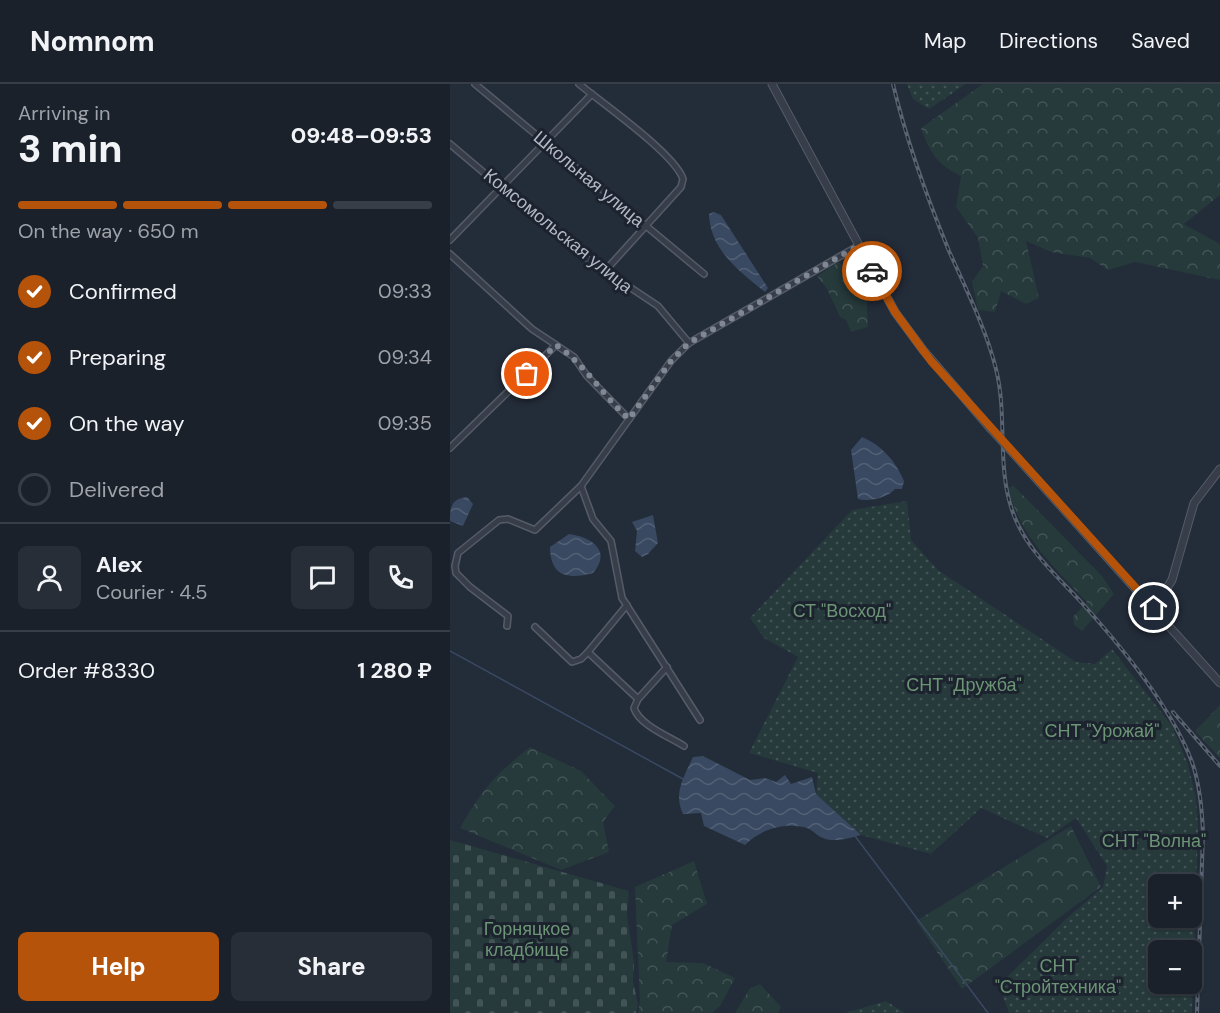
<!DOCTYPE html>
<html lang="en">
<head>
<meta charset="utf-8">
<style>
  :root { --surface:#1a212b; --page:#272e37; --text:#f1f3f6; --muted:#9fa3a9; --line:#383e47; --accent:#b45309 }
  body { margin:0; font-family:"DM Sans",sans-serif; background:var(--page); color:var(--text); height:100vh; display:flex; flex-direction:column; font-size:22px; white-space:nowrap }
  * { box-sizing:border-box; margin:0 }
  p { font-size:20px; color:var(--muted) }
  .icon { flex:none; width:33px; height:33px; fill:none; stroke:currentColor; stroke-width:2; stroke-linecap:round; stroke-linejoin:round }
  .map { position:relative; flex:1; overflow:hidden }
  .drawer { display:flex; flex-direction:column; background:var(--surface); width:450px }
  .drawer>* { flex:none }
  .buttons { position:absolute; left:698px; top:790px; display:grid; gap:12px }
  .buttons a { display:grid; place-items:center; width:54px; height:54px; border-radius:9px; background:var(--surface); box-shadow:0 2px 4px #0004,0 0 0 2px var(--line); font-size:30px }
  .pin { position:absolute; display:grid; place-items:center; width:51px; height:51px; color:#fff; margin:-26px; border:3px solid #fff; border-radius:50%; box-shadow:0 2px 6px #0007 }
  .courier { position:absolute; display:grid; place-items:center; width:60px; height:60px; margin:-30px; border:4px solid #b45309; border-radius:50%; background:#fff; color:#222; box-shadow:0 2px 8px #0007 }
  .overview em { font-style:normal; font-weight:800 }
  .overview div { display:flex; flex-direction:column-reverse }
  .overview { display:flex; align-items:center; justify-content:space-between; height:102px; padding:0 18px }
  h1 { font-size:39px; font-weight:800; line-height:45px }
  .bar { display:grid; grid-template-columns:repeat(4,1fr); gap:9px 6px; align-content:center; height:72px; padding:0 18px }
  .bar i { height:8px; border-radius:4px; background:var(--line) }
  .bar .current { background:var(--accent) }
  .bar p { grid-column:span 4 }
  .line { display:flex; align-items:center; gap:15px; padding:0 18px; border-top:2px solid var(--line) }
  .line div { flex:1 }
  .round { display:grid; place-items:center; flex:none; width:63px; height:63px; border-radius:9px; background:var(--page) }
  ol { padding:0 18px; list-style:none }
  li { display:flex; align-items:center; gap:18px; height:66px }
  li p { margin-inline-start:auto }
  li .icon { padding:6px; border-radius:50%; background:var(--accent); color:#fff; stroke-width:4 }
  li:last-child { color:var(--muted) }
  li i { width:33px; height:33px; border:3px solid var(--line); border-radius:50% }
  .button { display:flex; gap:12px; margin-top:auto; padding:12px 18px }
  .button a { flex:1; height:69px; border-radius:9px; background:var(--accent); color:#fff; font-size:24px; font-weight:800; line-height:69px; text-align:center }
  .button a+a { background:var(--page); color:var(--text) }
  header { display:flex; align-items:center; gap:36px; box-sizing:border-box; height:84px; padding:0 30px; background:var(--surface); border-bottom:2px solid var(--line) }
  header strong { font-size:28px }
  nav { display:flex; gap:33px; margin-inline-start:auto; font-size:21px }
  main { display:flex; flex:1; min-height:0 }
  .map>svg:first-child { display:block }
  .forest { fill:url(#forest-crowns) }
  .cemetery { fill:url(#cemetery-stones) }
  .garden { fill:url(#garden-dots); fill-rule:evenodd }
  .water { fill:url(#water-waves) }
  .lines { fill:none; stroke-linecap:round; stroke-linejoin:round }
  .stream { stroke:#394961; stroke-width:1.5 }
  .minor-casing { stroke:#555c67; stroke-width:8 }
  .tertiary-casing { stroke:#555c67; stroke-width:9 }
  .minor { stroke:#373e4a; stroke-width:5 }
  .tertiary { stroke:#373e4a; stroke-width:7 }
  .rail-casing { stroke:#596270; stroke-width:4 }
  .rail { stroke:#1c232e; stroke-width:1.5; stroke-dasharray:4.5; stroke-linecap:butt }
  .tertiary-bridge-casing { stroke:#555c67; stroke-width:9; stroke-linecap:butt }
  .tertiary-bridge { stroke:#373e4a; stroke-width:7 }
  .done { stroke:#808894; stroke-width:6; stroke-dasharray:0 10.8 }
  .route { stroke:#b45309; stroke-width:8 }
  .labels { text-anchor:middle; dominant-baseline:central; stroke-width:6; stroke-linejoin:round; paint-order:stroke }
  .street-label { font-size:18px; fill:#b2b9c5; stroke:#1c232e }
  .park-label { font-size:18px; fill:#6b9575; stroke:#1c232e }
</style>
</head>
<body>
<header>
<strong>Nomnom</strong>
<nav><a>Map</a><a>Directions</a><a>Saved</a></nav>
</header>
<main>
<section class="drawer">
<div class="overview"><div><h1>3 min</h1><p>Arriving in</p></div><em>09:48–09:53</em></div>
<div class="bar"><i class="current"></i><i class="current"></i><i class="current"></i><i></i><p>On the way · 650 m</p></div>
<ol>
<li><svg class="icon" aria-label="check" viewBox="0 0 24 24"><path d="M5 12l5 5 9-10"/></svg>Confirmed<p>09:33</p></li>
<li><svg class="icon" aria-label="check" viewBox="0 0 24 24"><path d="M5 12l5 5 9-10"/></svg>Preparing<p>09:34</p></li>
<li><svg class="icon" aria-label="check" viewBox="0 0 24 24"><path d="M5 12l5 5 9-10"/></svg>On the way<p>09:35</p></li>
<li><i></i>Delivered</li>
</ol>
<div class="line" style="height:108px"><a class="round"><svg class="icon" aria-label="person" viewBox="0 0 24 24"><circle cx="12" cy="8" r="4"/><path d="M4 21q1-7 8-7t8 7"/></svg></a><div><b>Alex</b><p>Courier · 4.5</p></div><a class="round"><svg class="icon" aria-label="chat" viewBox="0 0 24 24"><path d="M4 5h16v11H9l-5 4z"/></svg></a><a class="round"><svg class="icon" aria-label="phone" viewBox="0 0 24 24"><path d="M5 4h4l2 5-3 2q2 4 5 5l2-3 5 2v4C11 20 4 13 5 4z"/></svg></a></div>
<div class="line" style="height:78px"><div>Order #8330</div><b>1 280 ₽</b></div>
<div class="button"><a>Help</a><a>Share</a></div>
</section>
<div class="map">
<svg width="770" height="929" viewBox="0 0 770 929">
  <defs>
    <pattern id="forest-crowns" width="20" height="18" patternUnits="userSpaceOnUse" patternTransform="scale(1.5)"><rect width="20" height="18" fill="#26393b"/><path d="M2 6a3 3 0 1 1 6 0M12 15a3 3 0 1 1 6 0" fill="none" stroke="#435456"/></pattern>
    <pattern id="cemetery-stones" width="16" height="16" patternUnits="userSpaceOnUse" patternTransform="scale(1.5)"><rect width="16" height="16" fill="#26393b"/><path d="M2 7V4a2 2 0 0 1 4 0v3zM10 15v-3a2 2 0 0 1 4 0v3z" fill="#435456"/></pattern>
    <pattern id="garden-dots" width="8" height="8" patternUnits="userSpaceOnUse" patternTransform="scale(1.5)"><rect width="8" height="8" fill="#26393b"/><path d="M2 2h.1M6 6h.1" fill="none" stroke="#435456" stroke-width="1.8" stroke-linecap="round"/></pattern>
    <pattern id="water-waves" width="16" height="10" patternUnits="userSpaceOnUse" patternTransform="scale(1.5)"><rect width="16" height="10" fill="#394961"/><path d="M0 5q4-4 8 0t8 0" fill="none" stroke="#536176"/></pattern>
  </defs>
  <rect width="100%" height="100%" fill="#232c39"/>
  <g class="forest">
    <path d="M533 0H770V111L734 140 770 160V196L685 178 658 186 640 174 601 168 576 157 589 214 576 220 551 207 545 228 528 226 522 198 533 182 528 154 506 123 511 92C488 82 479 67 471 44Z"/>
    <path d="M401 173H407L415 190 418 243 401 248 396 236 390 233 377 205 367 192 389 178 408 199Z"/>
    <path d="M563 401 652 492 664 510 632 547 624 541 623 533 637 518C606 485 574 456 560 412L558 405Z"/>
    <path d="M770 621V674L745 647Z"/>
    <path d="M80 663 131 687 165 722 153 738 159 768 111 786 10 744C33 704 44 692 80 663Z"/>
    <path d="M621 742 651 803 512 905 466 837Z"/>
    <path d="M244 777 257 820 222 841 216 878 253 879 285 894 270 922 262 929H188L190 918 185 803Z"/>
    <path d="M310 900 331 923 328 929H285L300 904Z"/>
  </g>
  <path class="cemetery" d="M0 756 179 807 177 831 184 878 183 897 188 921 186 929H0Z"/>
  <g class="garden">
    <path d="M457 0H516L479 25 463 15Z"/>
    <path d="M457 417 461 456 488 486 626 578 645 580 662 565 722 642 738 680 746 714 748 745 742 929H559L549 901 617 834 653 803 657 782 626 734 597 754 531 724 481 770 411 751 366 710 368 689 299 669 348 573 314 554 300 534 402 426ZM708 801H741V834H708ZM708 867H741V900H708Z"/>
    <path d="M436 917 455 929H395Z"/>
  </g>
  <g class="water">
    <path d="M264 128 271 131 318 204 315 208C290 188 260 166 259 130Z"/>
    <path d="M412 353C432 361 446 378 454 397L452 405H445C437 414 420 418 408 415L401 366Z"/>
    <path d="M17 413 23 420 13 442 0 437C0 423 1 415 17 413Z"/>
    <path d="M203 431 208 459 198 470 192 473 185 467 187 447 182 438Z"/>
    <path d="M119 450C142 453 162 467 143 489 118 496 100 492 100 463Z"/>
    <path d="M253 672 300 696 315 694 326 698 335 691 341 700 362 693 366 710 411 751C400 754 385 759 373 754 367 752 363 746 357 744 335 738 311 745 295 761L254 742 251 729 233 730C223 709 234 693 243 673Z"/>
  </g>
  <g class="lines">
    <g class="stream">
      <path d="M0 567 233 695"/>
      <path d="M405 752 538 929"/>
    </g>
    <defs>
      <g id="minor">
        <path d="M25 0 254 190"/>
        <path d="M129 0C152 19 225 70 233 95L231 103 154 188"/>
        <path d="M0 60 130 170 208 222 239 259"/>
        <path d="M0 156 142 10"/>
        <path d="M0 170 82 245 124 273 137 292 179 335"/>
        <path d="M0 364 106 261"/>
        <path d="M131 402 143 435 161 457 172 514 250 636"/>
        <path d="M57 542 58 532 20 503 6 489 5 482 8 469 49 436 58 435 85 446 131 402 221 277 239 259 408 162"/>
        <path d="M85 543 122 578 131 575 138 568 188 615"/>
        <path d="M138 568 177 521"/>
        <path d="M217 583 188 615 184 624C189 641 220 653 234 662"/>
      </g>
      <g id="tertiary">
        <path d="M322 0 445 228 473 266 540 344"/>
        <path d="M564 370 770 599"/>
        <path d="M704 524 722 496 744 419 770 385"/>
      </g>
    </defs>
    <use href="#minor" class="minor-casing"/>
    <use href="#tertiary" class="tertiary-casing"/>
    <use href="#minor" class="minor"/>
    <use href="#tertiary" class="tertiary"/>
    <defs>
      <g id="rail">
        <path d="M443 0C457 59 476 111 499 167 516 205 536 245 546 285 558 333 546 382 563 429 576 465 605 490 631 518 671 562 721 622 742 678 750 701 752 724 753 749L747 929"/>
        <path d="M723 628 770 682"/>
      </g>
    </defs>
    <use href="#rail" class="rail-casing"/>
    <use href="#rail" class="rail"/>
    <defs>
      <path id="tertiary-bridge" d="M540 344 564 370"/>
    </defs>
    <use href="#tertiary-bridge" class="tertiary-bridge-casing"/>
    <use href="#tertiary-bridge" class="tertiary-bridge"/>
  </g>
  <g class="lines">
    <path class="done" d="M77 290 106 261C135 280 153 312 179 335L221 277 239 259 408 162 422 187"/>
    <path class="route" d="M422 187 445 228 481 277 704 524"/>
  </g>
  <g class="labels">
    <g class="street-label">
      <text transform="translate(139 95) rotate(40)">Школьная улица</text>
      <text transform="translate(108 147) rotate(39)">Комсомольская улица</text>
    </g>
    <g class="park-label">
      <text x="392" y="527">СТ "Восход"</text>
      <text x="514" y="601">СНТ "Дружба"</text>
      <text x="652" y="647">СНТ "Урожай"</text>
      <text x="704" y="757">СНТ "Волна"</text>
      <text x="77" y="845">Горняцкое<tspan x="77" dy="21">кладбище</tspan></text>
      <text x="608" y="882">СНТ<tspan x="608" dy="21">"Стройтехника"</tspan></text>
    </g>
  </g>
</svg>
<div class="buttons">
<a>+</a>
<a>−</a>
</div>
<div class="pin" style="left:77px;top:290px;background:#ea580c"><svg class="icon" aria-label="bag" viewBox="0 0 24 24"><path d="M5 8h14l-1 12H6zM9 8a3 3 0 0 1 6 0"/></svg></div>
<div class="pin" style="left:704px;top:524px;background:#1f2937"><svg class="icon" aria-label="home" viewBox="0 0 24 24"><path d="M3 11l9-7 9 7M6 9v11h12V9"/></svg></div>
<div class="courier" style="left:422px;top:187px"><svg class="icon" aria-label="car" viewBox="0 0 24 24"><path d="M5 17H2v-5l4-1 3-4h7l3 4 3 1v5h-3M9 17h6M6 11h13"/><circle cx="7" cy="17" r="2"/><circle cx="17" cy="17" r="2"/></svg></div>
</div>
</main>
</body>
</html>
